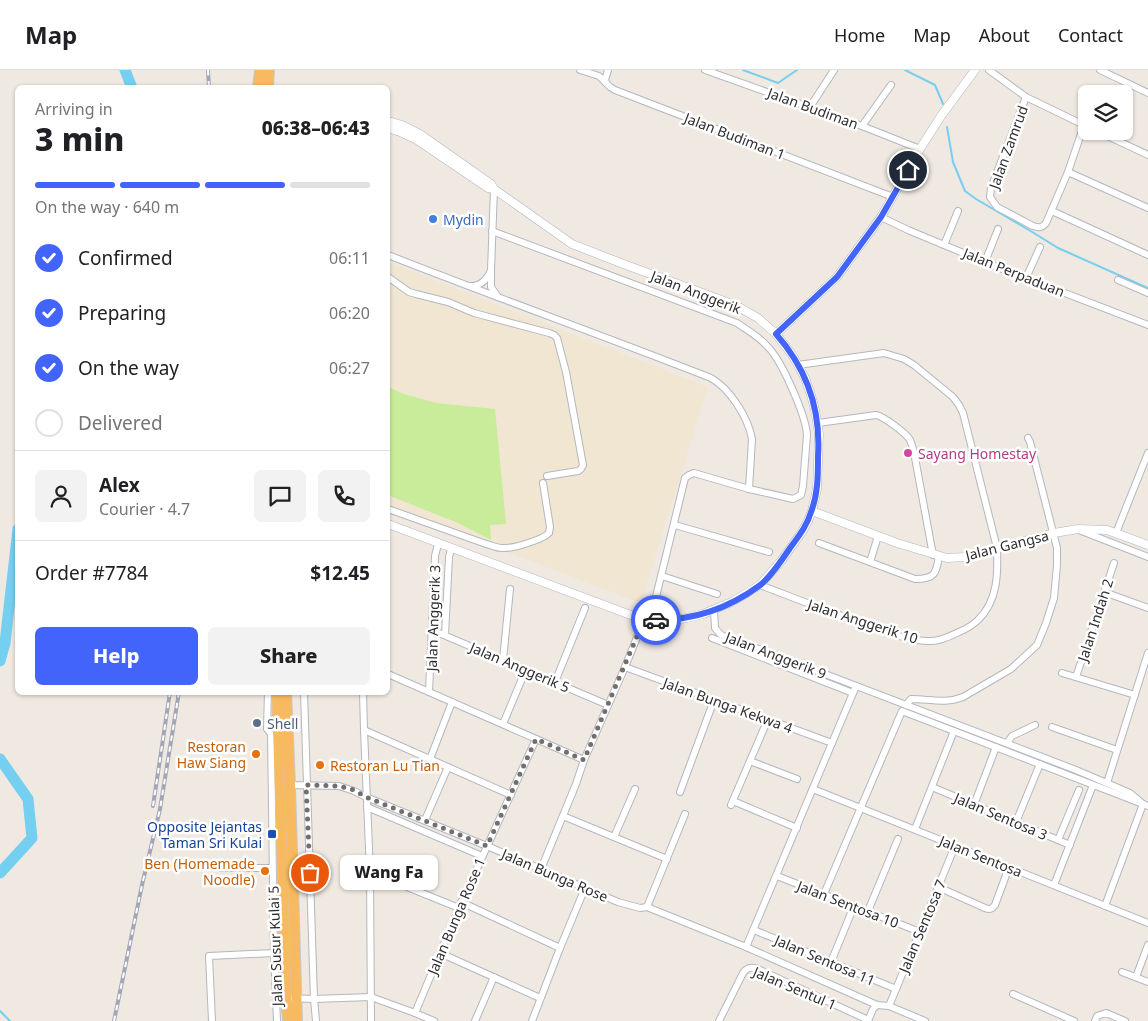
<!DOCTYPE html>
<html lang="en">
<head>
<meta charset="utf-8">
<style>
  :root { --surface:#fff; --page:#f2f2f2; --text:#202124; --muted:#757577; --line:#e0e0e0; --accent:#4264fb }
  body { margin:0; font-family:"Noto Sans",sans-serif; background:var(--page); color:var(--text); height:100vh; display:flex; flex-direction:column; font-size:19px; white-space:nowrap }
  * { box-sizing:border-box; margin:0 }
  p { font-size:16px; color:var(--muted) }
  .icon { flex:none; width:28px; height:28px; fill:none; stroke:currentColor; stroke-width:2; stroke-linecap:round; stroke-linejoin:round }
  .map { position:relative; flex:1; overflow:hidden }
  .panel { position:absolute; left:15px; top:15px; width:375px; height:610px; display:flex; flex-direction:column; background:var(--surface); border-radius:8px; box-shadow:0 1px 4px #0004 }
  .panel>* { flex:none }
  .buttons { position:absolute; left:1078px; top:15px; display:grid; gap:10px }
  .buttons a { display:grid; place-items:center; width:55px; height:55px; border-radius:8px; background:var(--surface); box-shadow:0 1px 4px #0004; font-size:25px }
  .pin { position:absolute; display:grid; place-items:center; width:42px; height:42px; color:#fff; margin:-21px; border:2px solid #fff; border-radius:50%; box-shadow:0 1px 5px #0007 }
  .courier { position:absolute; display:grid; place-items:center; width:50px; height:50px; margin:-25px; border:4px solid #4264fb; border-radius:50%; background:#fff; color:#222; box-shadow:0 1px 6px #0007 }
  .bubble { position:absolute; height:35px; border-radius:8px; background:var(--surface); box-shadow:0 1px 4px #0004; font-size:16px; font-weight:800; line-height:35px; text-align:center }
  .summary em { font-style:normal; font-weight:800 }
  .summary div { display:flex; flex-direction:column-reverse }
  .summary { display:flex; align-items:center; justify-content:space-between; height:85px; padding:0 20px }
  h1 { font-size:32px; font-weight:800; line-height:38px }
  .bar { display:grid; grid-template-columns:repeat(4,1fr); gap:8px 5px; align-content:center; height:60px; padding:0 20px }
  .bar i { height:6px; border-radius:4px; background:var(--line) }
  .bar .current { background:var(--accent) }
  .bar p { grid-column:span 4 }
  .line { display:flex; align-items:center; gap:12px; padding:0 20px; border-top:1px solid var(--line) }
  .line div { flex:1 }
  .round { display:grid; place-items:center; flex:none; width:52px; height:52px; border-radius:8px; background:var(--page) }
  ol { padding:0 20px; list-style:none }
  li { display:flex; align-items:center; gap:15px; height:55px }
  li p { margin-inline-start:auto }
  li .icon { padding:5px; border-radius:50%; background:var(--accent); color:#fff; stroke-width:4 }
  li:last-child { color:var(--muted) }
  li i { width:28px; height:28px; border:2px solid var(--line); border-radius:50% }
  .cta { display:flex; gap:10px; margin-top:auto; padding:10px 20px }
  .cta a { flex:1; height:58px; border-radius:8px; background:var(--accent); color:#fff; font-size:20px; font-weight:800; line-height:58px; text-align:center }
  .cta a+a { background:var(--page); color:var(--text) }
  header { display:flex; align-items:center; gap:30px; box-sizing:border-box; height:70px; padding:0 25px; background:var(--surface); border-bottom:1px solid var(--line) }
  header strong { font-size:24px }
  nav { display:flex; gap:28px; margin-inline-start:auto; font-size:18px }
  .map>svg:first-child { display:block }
  .education { fill:#f0e6d1 }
  .pitch { fill:#c9ec9a }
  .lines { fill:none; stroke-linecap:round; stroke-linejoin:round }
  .stream { stroke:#75cff0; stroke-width:2 }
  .river { stroke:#75cff0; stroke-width:11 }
  .minor-casing { stroke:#b4b7c1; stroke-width:8 }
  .tertiary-casing { stroke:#b4b7c1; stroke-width:9 }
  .trunk-casing { stroke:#c9c9c9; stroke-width:12 }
  .minor { stroke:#fff; stroke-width:6 }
  .tertiary { stroke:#fff; stroke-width:8 }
  .trunk { stroke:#f8ba60; stroke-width:10 }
  .rail-casing { stroke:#a3a6b8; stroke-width:4 }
  .rail { stroke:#fff; stroke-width:2; stroke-dasharray:5.5; stroke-linecap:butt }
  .done { stroke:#726f6d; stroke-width:5; stroke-dasharray:0 9 }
  .route { stroke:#4264fb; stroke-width:6 }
  .shop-dot { fill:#3f7fe0; stroke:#fff; stroke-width:2 }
  .hotel-dot { fill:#d1479c; stroke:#fff; stroke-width:2 }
  .service-dot { fill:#5c6f8a; stroke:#fff; stroke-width:2 }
  .food-dot { fill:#e8710a; stroke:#fff; stroke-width:2 }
  .transit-dot { fill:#1a4fb4; stroke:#fff; stroke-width:2 }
  .labels { text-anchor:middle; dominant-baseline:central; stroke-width:5; stroke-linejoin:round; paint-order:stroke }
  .street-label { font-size:14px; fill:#2e2e2e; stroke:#fff }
  .shop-label { font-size:14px; fill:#366cbe; stroke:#fff; text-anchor:start }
  .hotel-label { font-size:14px; fill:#b23c85; stroke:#fff; text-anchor:start }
  .service-label { font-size:14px; fill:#4e5e75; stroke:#fff; text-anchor:start }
  .food-label { font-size:14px; fill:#c56008; stroke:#fff; text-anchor:end }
  .transit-label { font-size:14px; fill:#164399; stroke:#fff; text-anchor:end }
</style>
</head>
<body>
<header>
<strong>Map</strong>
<nav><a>Home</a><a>Map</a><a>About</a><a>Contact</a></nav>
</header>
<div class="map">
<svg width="1148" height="951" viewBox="0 0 1148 951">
  <rect width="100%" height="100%" fill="#efe9e1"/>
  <path class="education" d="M388 192 708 317 641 533 388 437Z"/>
  <path class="pitch" d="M388 317 404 324 436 333 495 339 506 454 490 455 491 470 458 453 388 425Z"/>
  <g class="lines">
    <g class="stream">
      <path d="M743 0 778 13 797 0"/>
      <path d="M905 0 935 15 943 34"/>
      <path d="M947 57 953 92 965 121 976 129 1029 160 1058 178 1148 218"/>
      <path d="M0 941 10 951"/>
    </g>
    <g class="river">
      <path d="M125 0 132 18"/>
      <path d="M0 591 5 573 18 459"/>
      <path d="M0 689 28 729 32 768 0 803"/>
    </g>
    <defs>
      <g id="minor">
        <path d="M580 0 599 6 610 17 615 20 893 127"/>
        <path d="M705 0 862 56 920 79"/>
        <path d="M989 0 1026 27 1086 56"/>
        <path d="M1100 0 1148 23"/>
        <path d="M606 13 605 10 608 0"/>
        <path d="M1026 27 991 118 990 127 997 137 1033 156C1039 158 1042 158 1046 153L1068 102 1084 55"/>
        <path d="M810 37 834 0"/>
        <path d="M862 56 891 15"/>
        <path d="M1097 61 1148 85"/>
        <path d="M1068 102 1148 138"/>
        <path d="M1052 141 1148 185"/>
        <path d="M881 147 908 160 997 197 1148 255"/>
        <path d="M492 161 737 253C747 260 760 267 768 277 782 291 806 346 807 365L803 416 801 425 793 429 749 419 694 403 689 405 685 408 650 551"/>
        <path d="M944 175 958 141"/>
        <path d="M388 185C495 227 604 266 711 308 730 319 748 347 752 369L749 419"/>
        <path d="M985 192 998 159"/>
        <path d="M491 202V217L498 227"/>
        <path d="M388 207 409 222 416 224 448 232 474 243 549 263 554 265 557 268 566 302 583 395 581 399 578 401 547 406"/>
        <path d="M1026 208 1040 177"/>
        <path d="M1118 210 1148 223"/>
        <path d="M471 216C481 216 487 210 491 200L494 119"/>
        <path d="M818 353 876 345C883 346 906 363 910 370 914 378 916 394 918 404 923 431 928 458 933 485"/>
        <path d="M388 439 486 474C491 475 496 478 502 478 512 479 542 470 549 463L550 457 543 413"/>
        <path d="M675 455 769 482"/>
        <path d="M1079 460 1148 487"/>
        <path d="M1116 463 1148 383"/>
        <path d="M819 473 915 509C935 509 936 504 939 486"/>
        <path d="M870 492 878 466"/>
        <path d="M662 506 717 524"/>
        <path d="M760 515C797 529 834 544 871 556 889 563 907 570 926 571 938 572 948 567 959 562 966 559 973 555 978 550 998 531 998 503 997 478L963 343 959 335 953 327 914 295 904 289 884 283 798 295"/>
        <path d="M1104 522 1148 538"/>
        <path d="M714 540 715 558 721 565 791 591 1076 700 1130 723 1143 734"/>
        <path d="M432 560 608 635"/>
        <path d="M445 565 449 487 451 479"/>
        <path d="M712 568 853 623"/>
        <path d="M503 590 510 519"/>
        <path d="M625 597 832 673"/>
        <path d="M1062 603 1135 625"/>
        <path d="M388 604 584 690"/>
        <path d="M1076 607 1114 493"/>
        <path d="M555 612 585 538"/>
        <path d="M268 622 267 659 271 664 274 883 277 951"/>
        <path d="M304 622 314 929 316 951"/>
        <path d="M363 622 364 660 370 802 371 951"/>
        <path d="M429 622 435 486 438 474"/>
        <path d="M906 635 911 629C929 629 946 634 963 627L1011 599 1037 575 1046 553 1054 528 1057 495V478L1030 372 1028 368"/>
        <path d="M503 654 526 599"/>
        <path d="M1052 657 1117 680"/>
        <path d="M364 660 511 725"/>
        <path d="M1007 673 1012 666 1035 655"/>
        <path d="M430 689 452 632"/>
        <path d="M750 691 797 709"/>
        <path d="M1107 713 1148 583"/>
        <path d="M288 715 339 716 354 721 366 727 487 776 618 832 640 838 647 837 746 877 877 935 889 936 925 951"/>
        <path d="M932 717 1070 775"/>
        <path d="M813 719 1148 853"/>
        <path d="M680 722 714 630"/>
        <path d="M733 731 797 758"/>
        <path d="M731 735 768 649"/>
        <path d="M974 735 996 677"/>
        <path d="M367 737 482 786"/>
        <path d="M563 746 667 789"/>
        <path d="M425 750 448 697"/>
        <path d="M1016 752 1040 694"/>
        <path d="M915 759 954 661"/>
        <path d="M614 767 635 719"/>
        <path d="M1058 770 1079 720"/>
        <path d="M221 798H272"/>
        <path d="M541 799 576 714 584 690 625 597 644 550"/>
        <path d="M370 802 459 838"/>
        <path d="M777 806 920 862"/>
        <path d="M1054 815 1093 715"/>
        <path d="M938 817 985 838C990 840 992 839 995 835L1009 797"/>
        <path d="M824 824 902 641 1148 736"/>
        <path d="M461 832 560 878"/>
        <path d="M1105 836 1143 734"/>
        <path d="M647 837 685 744"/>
        <path d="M868 841 898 769"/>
        <path d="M754 860 896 919"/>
        <path d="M746 877 856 616"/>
        <path d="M440 883 540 928"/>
        <path d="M831 892 854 836"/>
        <path d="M1122 902 1148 912"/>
        <path d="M1136 907 1148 875"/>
        <path d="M1013 924 1074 951"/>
        <path d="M286 928 314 929 371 927 415 943 434 951"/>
        <path d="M889 936 955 776"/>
        <path d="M415 943 459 838 536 669"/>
        <path d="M212 951 209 886 274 883"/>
        <path d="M475 951 494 907"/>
        <path d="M532 951 560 878 585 818"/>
        <path d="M719 951 743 903C747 898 749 897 756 898L868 950"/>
        <path d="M868 951 873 939 877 935"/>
        <path d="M1095 951 1097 946 1106 943 1125 951"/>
      </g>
      <g id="tertiary">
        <path d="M388 51 402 55 420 64 491 114 494 119"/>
        <path d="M388 58 400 62 417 70 488 118 494 119 572 174 626 195 735 235 758 248 776 264 793 286 805 308 811 325 815 340 819 364 817 419 812 441 808 451 802 462 781 491 760 515 732 532 722 536 703 544 687 548 673 550H644L388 454"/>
        <path d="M776 264 837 207 881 147 920 79 941 46 975 0"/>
        <path d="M812 441 897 473 947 488 965 487 1054 463 1078 459 1107 460 1148 475"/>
      </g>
      <g id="trunk">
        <path d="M258 18 260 0"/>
        <path d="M268 18 269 0"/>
        <path d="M277 622 286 928 288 951"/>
        <path d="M286 622 290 715 297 951"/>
      </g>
    </defs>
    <use href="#minor" class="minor-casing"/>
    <use href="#tertiary" class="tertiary-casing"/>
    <use href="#trunk" class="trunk-casing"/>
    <use href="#minor" class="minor"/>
    <use href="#tertiary" class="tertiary"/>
    <use href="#trunk" class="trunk"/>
    <defs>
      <g id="rail">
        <path d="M208 0 209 18"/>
        <path d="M153 736 170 622"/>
        <path d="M114 951 142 815 160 739 179 622"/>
      </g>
    </defs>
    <use href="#rail" class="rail-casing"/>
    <use href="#rail" class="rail"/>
  </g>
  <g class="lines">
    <path class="done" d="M310 803 306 715 339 716 354 720 366 727 487 776 536 669 584 690 644 550H656"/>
    <path class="route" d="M656 550C693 550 729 538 759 516 770 508 782 490 790 478 798 467 807 456 811 442 818 424 818 405 818 386 821 340 807 299 776 264L837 207 881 147 908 100"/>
  </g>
  <circle class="shop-dot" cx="433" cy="149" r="5"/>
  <circle class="hotel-dot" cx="908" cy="383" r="5"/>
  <circle class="service-dot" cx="257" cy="653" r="5"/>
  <g class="food-dot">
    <circle cx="256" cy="684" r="5"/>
    <circle cx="320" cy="695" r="5"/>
    <circle cx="265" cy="801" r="5"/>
  </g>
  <rect class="transit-dot" x="267" y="759" width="10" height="10" rx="2.5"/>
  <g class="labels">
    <g class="street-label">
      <text transform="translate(813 38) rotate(20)">Jalan Budiman</text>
      <text transform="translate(735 66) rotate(21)">Jalan Budiman 1</text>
      <text transform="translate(1008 77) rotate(-70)">Jalan Zamrud</text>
      <text transform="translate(1014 202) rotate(22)">Jalan Perpaduan</text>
      <text transform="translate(696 222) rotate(21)">Jalan Anggerik</text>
      <text transform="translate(1007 475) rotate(-14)">Jalan Gangsa</text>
      <text transform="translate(433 548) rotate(-88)">Jalan Anggerik 3</text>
      <text transform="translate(1095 550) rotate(-72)">Jalan Indah 2</text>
      <text transform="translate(863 551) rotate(18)">Jalan Anggerik 10</text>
      <text transform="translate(776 585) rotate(21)">Jalan Anggerik 9</text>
      <text transform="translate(520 597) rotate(23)">Jalan Anggerik 5</text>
      <text transform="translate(728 635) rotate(20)">Jalan Bunga Kekwa 4</text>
      <text transform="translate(1001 746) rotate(23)">Jalan Sentosa 3</text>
      <text transform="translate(981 786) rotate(22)">Jalan Sentosa</text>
      <text transform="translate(555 805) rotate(23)">Jalan Bunga Rose</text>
      <text transform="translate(848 834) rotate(21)">Jalan Sentosa 10</text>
      <text transform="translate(456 846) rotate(-67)">Jalan Bunga Rose 1</text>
      <text transform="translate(922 856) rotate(-67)">Jalan Sentosa 7</text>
      <text transform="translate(275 876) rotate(-92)">Jalan Susur Kulai 5</text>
      <text transform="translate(825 890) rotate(23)">Jalan Sentosa 11</text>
      <text transform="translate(795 918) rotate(23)">Jalan Sentul 1</text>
    </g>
    <g class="shop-label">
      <text x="443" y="149">Mydin</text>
    </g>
    <g class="hotel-label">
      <text x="918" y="383">Sayang Homestay</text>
    </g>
    <g class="service-label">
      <text x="267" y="653">Shell</text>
    </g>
    <g class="food-label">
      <text x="246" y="676">Restoran<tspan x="246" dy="16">Haw Siang</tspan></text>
      <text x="330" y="695" text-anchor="start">Restoran Lu Tian</text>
      <text x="255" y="793">Ben (Homemade<tspan x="255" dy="16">Noodle)</tspan></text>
    </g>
    <g class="transit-label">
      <text x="262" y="756">Opposite Jejantas<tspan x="262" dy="16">Taman Sri Kulai</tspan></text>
    </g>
  </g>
</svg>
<div class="buttons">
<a><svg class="icon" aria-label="layers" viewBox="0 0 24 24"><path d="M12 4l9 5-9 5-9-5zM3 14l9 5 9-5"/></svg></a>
</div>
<div class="pin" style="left:310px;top:803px;background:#ea580c"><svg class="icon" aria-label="bag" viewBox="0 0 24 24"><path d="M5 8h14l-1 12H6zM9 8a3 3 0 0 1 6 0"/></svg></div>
<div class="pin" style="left:908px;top:100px;background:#1f2937"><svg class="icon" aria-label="home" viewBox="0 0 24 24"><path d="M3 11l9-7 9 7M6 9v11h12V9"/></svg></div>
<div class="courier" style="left:656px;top:550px"><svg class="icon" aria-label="car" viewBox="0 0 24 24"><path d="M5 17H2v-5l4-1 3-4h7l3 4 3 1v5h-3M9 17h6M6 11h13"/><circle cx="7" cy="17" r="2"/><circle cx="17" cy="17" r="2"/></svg></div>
<div class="bubble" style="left:340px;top:785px;width:98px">Wang Fa</div>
<section class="panel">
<div class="summary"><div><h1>3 min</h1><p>Arriving in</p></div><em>06:38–06:43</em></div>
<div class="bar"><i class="current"></i><i class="current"></i><i class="current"></i><i></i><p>On the way · 640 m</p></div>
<ol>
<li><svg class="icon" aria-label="check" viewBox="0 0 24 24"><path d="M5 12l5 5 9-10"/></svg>Confirmed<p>06:11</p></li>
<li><svg class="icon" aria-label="check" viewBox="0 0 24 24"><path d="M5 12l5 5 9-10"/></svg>Preparing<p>06:20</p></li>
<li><svg class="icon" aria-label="check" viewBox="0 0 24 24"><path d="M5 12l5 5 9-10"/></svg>On the way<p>06:27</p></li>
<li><i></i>Delivered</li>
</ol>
<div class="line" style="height:90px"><a class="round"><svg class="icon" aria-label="person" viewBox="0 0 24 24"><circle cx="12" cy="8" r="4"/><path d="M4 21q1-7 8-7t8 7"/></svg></a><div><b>Alex</b><p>Courier · 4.7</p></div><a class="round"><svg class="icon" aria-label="chat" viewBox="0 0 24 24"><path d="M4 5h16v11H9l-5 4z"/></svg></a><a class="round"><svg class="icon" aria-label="phone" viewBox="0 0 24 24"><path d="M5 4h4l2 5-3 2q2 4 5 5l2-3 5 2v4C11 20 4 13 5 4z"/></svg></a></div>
<div class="line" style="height:65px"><div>Order #7784</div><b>$12.45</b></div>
<div class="cta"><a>Help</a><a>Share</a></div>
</section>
</div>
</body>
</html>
